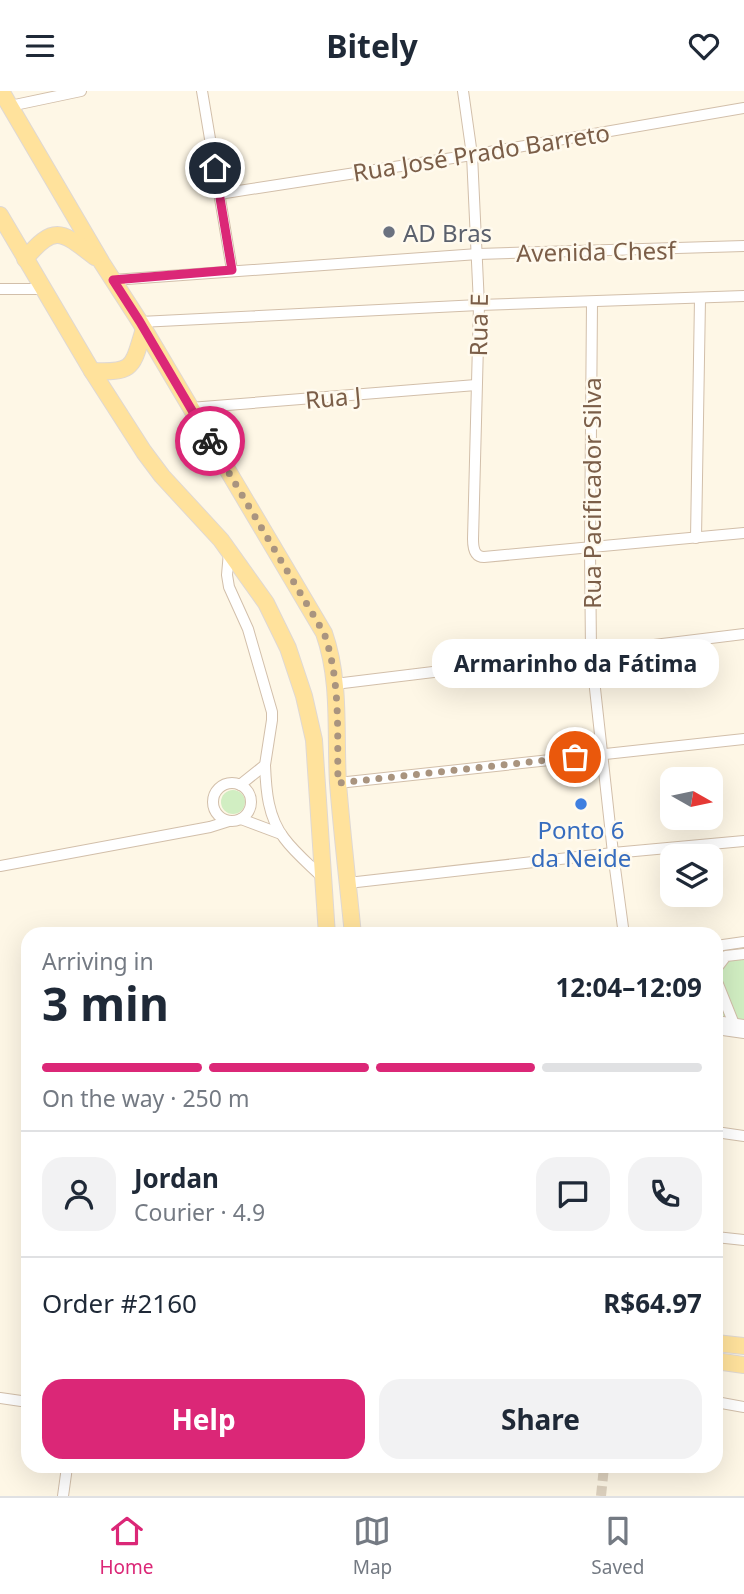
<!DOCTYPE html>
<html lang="en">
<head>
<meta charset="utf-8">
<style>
  :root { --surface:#fff; --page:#f2f2f3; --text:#1f2937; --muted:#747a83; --line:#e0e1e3; --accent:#db2777 }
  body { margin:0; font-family:"Noto Sans",sans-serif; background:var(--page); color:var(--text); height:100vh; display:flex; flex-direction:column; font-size:26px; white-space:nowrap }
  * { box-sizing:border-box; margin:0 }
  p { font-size:23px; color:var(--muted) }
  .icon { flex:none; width:38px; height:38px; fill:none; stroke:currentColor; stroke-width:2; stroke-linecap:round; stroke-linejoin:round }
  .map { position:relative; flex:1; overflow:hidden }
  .sheet { position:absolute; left:21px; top:836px; width:702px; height:546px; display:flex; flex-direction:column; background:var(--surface); border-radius:21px; box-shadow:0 7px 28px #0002 }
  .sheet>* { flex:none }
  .needle { width:46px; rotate:99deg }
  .tools { position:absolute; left:660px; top:676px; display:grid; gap:14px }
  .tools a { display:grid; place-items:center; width:63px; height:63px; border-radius:14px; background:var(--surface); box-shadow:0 7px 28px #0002; font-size:35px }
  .pin { position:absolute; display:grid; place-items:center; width:60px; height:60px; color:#fff; margin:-30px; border:4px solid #fff; border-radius:50%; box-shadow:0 2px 7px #0007 }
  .courier { position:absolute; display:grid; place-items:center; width:70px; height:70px; margin:-35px; border:5px solid #db2777; border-radius:50%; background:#fff; color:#222; box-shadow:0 2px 9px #0007 }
  .bubble { position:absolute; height:49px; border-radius:21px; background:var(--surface); box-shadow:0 7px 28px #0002; font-size:23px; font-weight:700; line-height:49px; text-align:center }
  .head em { font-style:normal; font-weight:700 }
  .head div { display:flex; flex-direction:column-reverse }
  .head { display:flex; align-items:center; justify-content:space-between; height:119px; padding:0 21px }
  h1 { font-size:46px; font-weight:700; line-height:52px }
  .bar { display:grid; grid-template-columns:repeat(4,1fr); gap:10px 7px; align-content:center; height:84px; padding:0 21px }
  .bar i { height:9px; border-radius:5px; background:var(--line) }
  .bar .active { background:var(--accent) }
  .bar p { grid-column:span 4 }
  .line { display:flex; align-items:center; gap:18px; padding:0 21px; border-top:2px solid var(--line) }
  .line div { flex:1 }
  .round { display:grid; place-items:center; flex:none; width:74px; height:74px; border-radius:21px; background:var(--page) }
  .cta { display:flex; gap:14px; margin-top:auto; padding:14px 21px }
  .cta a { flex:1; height:80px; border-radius:21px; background:var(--accent); color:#fff; font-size:28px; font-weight:700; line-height:80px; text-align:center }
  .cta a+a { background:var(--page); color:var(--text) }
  header { display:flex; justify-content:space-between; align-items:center; height:91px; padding:0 21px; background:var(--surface); font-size:32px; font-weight:700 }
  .dock { display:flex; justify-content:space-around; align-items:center; height:98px; border-top:2px solid var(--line); background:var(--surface); font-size:19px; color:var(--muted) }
  .dock a { display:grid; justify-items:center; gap:4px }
  .dock .active { color:var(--accent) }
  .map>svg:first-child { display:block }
  .green { fill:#d1eec2 }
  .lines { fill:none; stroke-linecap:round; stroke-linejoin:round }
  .street-tunnel { stroke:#ddd1be; stroke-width:10; stroke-dasharray:10 5; stroke-linecap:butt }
  .street-casing { stroke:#d2bfaa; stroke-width:12 }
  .primary-casing { stroke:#dfd8d3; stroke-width:18 }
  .street { stroke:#fff; stroke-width:10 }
  .primary { stroke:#ffe29c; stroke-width:16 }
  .done { stroke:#a9947f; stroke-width:7; stroke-dasharray:0 12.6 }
  .route { stroke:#db2777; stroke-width:9 }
  .worship-dot { fill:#6b7280; stroke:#fffaee; stroke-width:2.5 }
  .shop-dot { fill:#3f7fe0; stroke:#fffaee; stroke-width:2.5 }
  .labels { text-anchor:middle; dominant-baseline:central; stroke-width:5; stroke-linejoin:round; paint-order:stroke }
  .street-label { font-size:24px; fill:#7b5e48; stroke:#fffaee }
  .worship-label { font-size:24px; fill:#5b616d; stroke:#fffaee; text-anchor:start }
  .shop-label { font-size:24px; fill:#366cbe; stroke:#fffaee }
</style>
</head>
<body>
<header><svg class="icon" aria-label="menu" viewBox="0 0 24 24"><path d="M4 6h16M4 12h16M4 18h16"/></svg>Bitely<svg class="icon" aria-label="heart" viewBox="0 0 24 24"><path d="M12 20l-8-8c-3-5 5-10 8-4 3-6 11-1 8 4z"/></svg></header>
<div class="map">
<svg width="744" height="1405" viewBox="0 0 744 1405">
  <rect width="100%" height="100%" fill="#fef7e6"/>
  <g class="green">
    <circle cx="233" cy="711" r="12"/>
    <path d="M744 857V935L716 932V860Z"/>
  </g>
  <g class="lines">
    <path class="street-tunnel" d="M601 1405 604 1376"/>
    <defs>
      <g id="street">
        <path d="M202 0 232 179"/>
        <path d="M463 0 472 64 479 214 473 448C473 456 474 466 484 466L744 442"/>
        <path d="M10 15 81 0"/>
        <path d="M219 103 472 64 744 17"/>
        <path d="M113 189 478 163 744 155"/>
        <path d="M0 198H43"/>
        <path d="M592 211 590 458 591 561 613 762 624 844"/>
        <path d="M140 231 479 214 744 205"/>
        <path d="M190 317 476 294"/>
        <path d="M696 447 700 208"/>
        <path d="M229 461 227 484 229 496 248 538 272 621V629L265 674 240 694"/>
        <path d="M335 593 744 543"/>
        <path d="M265 674C266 700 268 726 284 747 295 762 310 774 323 787"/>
        <path d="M338 692 744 648"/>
        <circle cx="232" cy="711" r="19"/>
        <path d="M241 728 281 743"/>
        <path d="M0 775 210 736 229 730"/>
        <path d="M348 792 613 762 744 750"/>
        <path d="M716 855 744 851"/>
        <path d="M716 878 726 865 744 863"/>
        <path d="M716 888 734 933"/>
        <path d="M716 930 744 934"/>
        <path d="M716 938 744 942"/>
        <path d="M716 1041 744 1045"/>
        <path d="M716 1146 744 1149"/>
        <path d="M0 1307 28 1311"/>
        <path d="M716 1311 744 1316"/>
        <path d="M63 1405 67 1376"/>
      </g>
      <g id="primary">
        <path d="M1 0 102 172 140 231 324 542C341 590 335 642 338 692 342 743 348 793 353 844"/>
        <path d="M0 124 92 280 144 361 162 385 221 449 266 512 288 557 304 605 314 649 327 844"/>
        <path d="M25 168C55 132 62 141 95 166"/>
        <path d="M92 280C135 282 132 276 144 238"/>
        <path d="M716 1252 744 1255"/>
        <path d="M716 1270 744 1274"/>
      </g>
    </defs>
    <use href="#street" class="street-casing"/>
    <use href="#primary" class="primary-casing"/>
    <use href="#street" class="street"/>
    <use href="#primary" class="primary"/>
  </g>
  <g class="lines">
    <path class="done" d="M210 350 324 542C341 589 337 643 338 692L575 666"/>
    <path class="route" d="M210 350 140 231 113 189 232 179 215 77"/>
  </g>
  <circle class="worship-dot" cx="389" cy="141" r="7"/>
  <circle class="shop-dot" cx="581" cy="713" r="7"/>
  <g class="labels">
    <g class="street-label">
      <text transform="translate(481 61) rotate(-9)">Rua José Prado Barreto</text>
      <text transform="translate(596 160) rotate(-1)">Avenida Chesf</text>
      <text transform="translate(478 234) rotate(-89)">Rua E</text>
      <text transform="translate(333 306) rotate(-5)">Rua J</text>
      <text transform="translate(591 402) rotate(-90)">Rua Pacificador Silva</text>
    </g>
    <g class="worship-label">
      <text x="403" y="141">AD Bras</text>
    </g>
    <g class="shop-label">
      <text x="581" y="738">Ponto 6<tspan x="581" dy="28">da Neide</tspan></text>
    </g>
  </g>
</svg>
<div class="tools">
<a><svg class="needle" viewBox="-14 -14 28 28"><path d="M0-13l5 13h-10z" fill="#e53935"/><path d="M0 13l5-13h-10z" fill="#747a83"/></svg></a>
<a><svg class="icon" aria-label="layers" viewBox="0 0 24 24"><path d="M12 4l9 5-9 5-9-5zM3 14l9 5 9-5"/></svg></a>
</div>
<div class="pin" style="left:575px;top:666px;background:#ea580c"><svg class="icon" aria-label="bag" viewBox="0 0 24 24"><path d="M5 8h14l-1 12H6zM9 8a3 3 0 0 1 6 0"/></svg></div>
<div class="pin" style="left:215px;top:77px;background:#1f2937"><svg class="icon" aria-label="home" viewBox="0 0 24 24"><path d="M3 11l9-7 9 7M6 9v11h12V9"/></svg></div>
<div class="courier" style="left:210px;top:350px"><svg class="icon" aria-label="bike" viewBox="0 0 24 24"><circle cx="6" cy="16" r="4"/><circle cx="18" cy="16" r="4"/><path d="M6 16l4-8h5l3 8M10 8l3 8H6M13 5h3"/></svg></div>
<div class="bubble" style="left:432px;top:548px;width:287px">Armarinho da Fátima</div>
<section class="sheet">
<div class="head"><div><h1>3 min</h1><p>Arriving in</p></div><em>12:04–12:09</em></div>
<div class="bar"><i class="active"></i><i class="active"></i><i class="active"></i><i></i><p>On the way · 250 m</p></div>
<div class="line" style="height:126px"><a class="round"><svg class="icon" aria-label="person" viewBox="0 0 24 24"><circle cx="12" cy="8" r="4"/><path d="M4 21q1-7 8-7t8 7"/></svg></a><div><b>Jordan</b><p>Courier · 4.9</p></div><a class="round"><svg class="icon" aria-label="chat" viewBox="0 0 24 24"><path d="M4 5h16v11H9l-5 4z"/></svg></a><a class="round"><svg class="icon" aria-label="phone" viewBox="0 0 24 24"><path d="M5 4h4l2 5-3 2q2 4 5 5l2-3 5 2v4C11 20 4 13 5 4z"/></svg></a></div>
<div class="line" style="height:91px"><div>Order #2160</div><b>R$64.97</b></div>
<div class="cta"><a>Help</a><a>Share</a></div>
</section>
</div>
<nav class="dock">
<a class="active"><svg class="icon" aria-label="home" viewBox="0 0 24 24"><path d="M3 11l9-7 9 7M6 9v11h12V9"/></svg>Home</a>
<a><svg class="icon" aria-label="map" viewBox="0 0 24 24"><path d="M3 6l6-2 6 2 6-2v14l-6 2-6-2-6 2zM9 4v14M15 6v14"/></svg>Map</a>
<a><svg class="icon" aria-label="saved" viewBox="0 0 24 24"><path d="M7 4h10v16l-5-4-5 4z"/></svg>Saved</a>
</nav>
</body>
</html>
